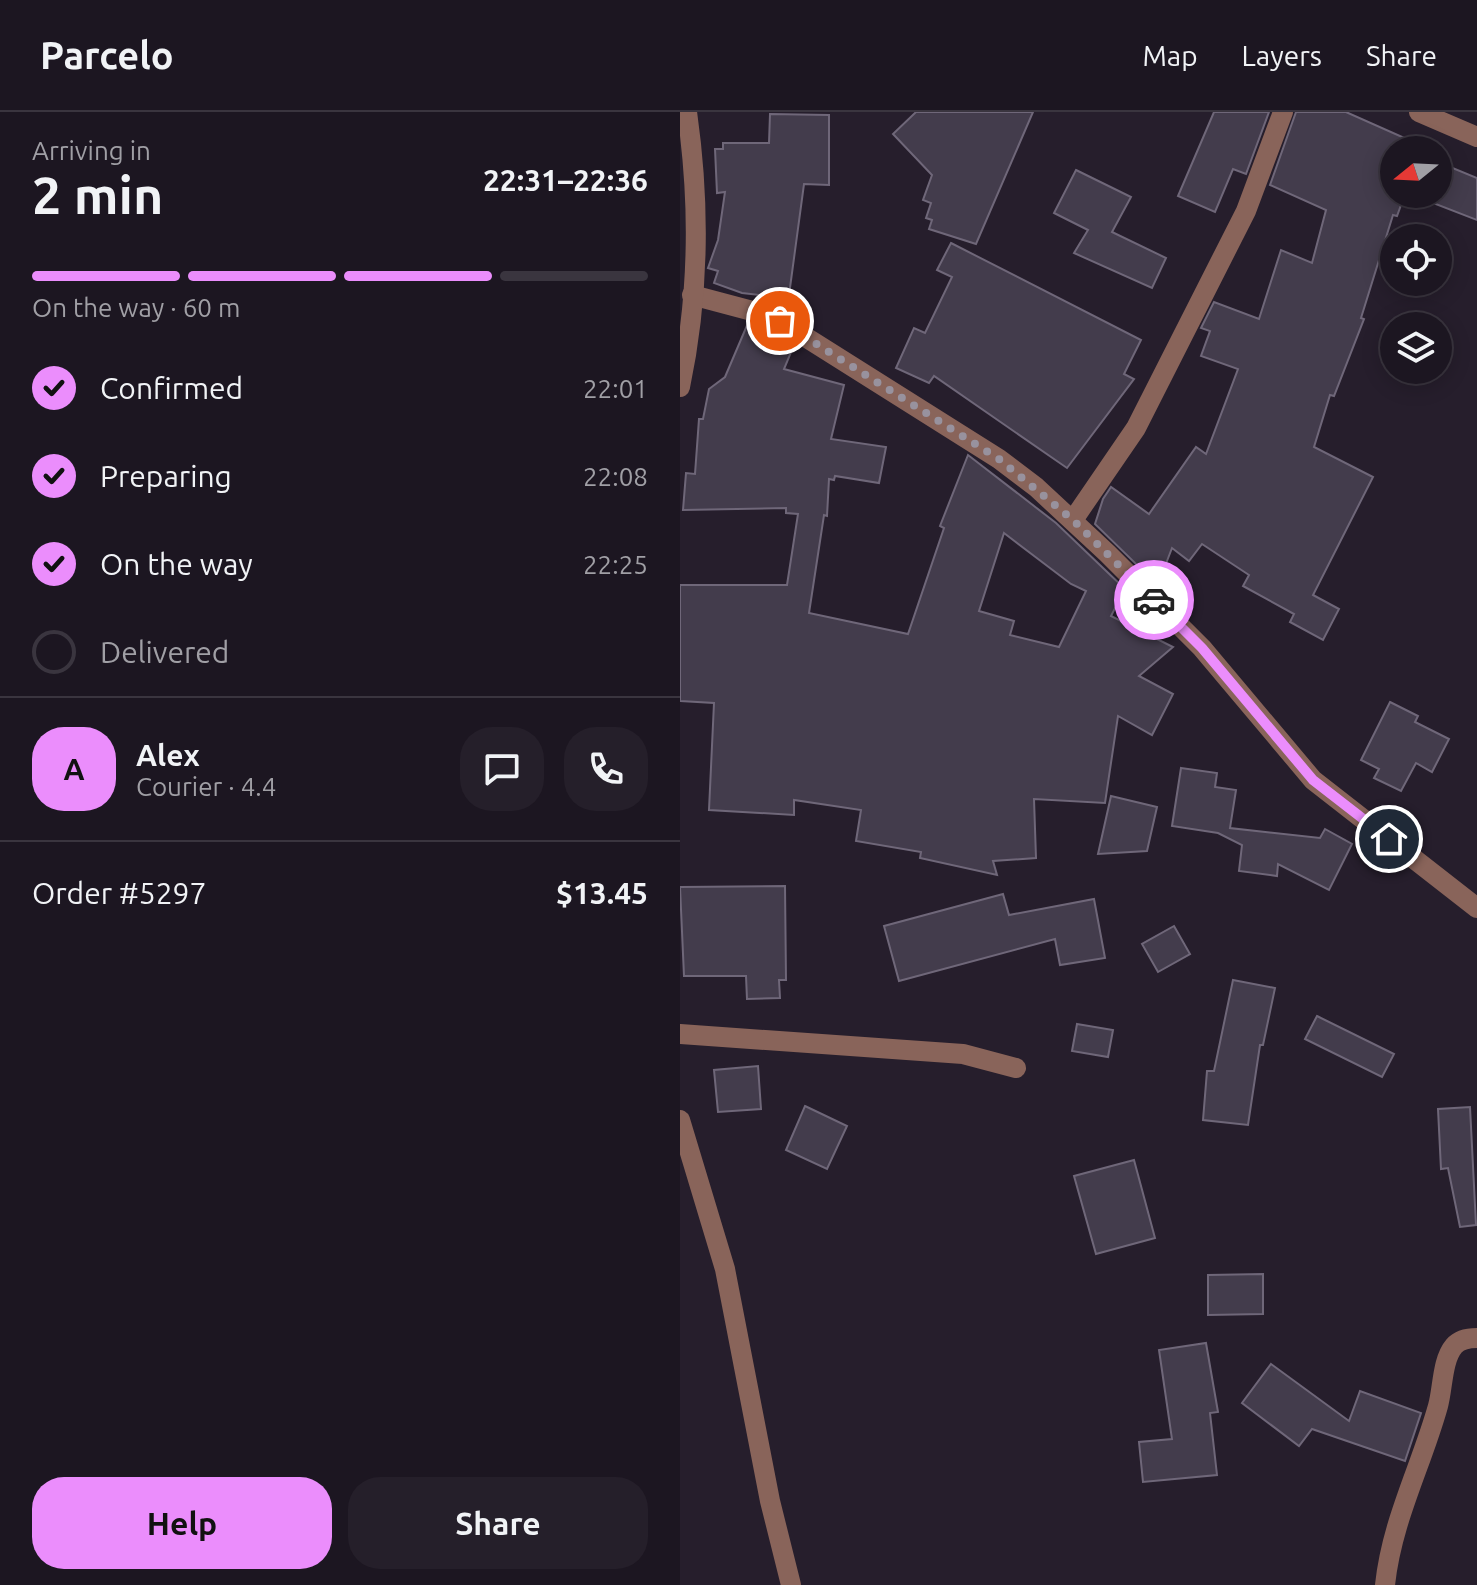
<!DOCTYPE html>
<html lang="en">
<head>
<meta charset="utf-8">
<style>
  :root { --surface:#1c1621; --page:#251f2a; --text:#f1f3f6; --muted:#a09fa5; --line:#3a353f; --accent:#eb8dfc }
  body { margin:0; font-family:Ubuntu,sans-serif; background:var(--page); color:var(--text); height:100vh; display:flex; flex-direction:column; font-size:30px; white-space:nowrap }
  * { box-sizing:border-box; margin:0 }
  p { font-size:26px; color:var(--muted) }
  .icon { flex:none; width:44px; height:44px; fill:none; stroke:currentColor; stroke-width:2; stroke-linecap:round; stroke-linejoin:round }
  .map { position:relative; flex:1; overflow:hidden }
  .sheet { display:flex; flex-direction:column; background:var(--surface); width:680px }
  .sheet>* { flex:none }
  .needle { width:52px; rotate:252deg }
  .fabs { position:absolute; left:700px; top:24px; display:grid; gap:16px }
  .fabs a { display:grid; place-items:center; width:72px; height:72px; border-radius:50%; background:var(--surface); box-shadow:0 4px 20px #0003,0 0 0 2px var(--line); font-size:40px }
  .pin { position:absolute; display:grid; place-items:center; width:68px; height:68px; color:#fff; margin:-34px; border:4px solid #fff; border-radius:50%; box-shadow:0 2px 8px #0007 }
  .courier { position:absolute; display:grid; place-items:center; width:80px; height:80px; margin:-40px; border:6px solid #eb8dfc; border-radius:50%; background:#fff; color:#222; box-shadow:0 2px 10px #0007 }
  .headline em { font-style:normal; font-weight:600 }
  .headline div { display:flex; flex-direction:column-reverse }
  .headline { display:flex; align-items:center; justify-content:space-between; height:136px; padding:0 32px }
  h1 { font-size:52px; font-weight:600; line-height:60px }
  .bar { display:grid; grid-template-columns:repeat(4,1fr); gap:12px 8px; align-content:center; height:96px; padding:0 32px }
  .bar i { height:10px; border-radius:6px; background:var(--line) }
  .bar .current { background:var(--accent) }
  .bar p { grid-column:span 4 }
  .line { display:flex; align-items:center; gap:20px; padding:0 32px; border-top:2px solid var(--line) }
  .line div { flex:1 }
  .round { display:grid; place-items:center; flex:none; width:84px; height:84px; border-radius:32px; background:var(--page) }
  ol { padding:0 32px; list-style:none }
  li { display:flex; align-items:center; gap:24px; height:88px }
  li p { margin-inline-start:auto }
  li .icon { padding:8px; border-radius:50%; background:var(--accent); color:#111; stroke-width:4 }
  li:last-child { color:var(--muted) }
  li i { width:44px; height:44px; border:4px solid var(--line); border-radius:50% }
  .button { display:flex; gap:16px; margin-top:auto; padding:16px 32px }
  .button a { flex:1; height:92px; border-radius:32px; background:var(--accent); color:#111; font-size:32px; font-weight:600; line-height:92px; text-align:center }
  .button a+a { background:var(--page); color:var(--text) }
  header { display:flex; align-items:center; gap:48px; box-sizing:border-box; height:112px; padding:0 40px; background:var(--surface); border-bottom:2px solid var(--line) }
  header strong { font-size:38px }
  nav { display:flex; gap:44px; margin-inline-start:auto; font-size:28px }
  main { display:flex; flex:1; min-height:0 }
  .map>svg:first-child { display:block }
  .building { fill:#433c4c; stroke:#6f6779; stroke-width:2; fill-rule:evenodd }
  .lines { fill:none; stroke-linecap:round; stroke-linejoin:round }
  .minor { stroke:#89645a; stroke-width:20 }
  .done { stroke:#98929e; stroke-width:8; stroke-dasharray:0 14.4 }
  .route { stroke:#eb8dfc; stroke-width:10 }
</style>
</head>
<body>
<header>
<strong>Parcelo</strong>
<nav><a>Map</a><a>Layers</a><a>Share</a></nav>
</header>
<main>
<section class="sheet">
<div class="headline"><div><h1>2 min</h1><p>Arriving in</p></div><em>22:31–22:36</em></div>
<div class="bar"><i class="current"></i><i class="current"></i><i class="current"></i><i></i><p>On the way · 60 m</p></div>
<ol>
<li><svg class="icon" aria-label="check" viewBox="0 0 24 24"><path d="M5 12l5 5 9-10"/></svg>Confirmed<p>22:01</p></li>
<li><svg class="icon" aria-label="check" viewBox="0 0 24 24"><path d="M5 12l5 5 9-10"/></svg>Preparing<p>22:08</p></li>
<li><svg class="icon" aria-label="check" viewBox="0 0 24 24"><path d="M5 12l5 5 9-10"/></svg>On the way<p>22:25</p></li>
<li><i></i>Delivered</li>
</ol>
<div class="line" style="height:144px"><b class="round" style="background:var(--accent);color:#111">A</b><div><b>Alex</b><p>Courier · 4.4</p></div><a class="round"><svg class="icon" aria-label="chat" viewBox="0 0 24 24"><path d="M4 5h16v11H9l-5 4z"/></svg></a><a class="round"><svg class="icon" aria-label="phone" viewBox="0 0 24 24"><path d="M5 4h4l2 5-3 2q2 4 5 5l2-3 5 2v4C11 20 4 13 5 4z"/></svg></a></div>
<div class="line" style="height:104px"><div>Order #5297</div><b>$13.45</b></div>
<div class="button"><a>Help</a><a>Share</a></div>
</section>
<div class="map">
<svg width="797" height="1473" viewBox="0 0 797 1473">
  <rect width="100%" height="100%" fill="#261e2c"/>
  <g class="building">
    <path d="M236 0H353L296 132 249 117 252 108 246 106 251 91 243 88 252 63 213 22Z"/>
    <path d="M534 0H589L566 62 553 57 535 100 498 84Z"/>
    <path d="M616 0H666L729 28 725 36 730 38H714V82H725L717 104 713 103 681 206 684 207 654 284 650 283 634 335 693 365 633 483 659 497 643 528 610 510 614 502 563 474 569 463 522 432 509 449 492 436 482 462 457 453 415 412 423 387 431 375 469 402 516 335 526 342 558 257 521 244 530 219 521 216 534 190 579 207 601 138 632 151 646 98 590 73Z"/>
    <path d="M90 2 149 3V73L124 72 107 198 78 187 80 183 62 181 34 171 38 159 28 156 38 128 45 80 37 81 35 37H43V31H89Z"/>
    <path d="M758 50 797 66V108L730 82H758Z"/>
    <path d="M396 58 451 85 432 120 486 146 472 176 394 141 408 118 374 101Z"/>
    <path d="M271 131 461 228 444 262 454 267 387 356 254 264 249 271 216 256 234 216 245 221 272 165 257 158Z"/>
    <path d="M68 211 94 221 114 233 104 257 164 273 151 327 206 335 199 371 155 364 154 368 149 367 147 404 144 403 129 501 228 522 264 416 260 414 288 343 376 411 445 477 431 504 493 535 459 564 493 582 472 623 438 604 425 691 354 687 356 746 313 749 317 763 240 746 241 740 176 729 181 698 114 688V703L29 698 34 591 0 589V473H107L118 402 106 401V396L3 398 6 361 15 362 19 307H23L29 277 45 265ZM324 421 391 472 406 479 379 535 330 523 334 509 299 499Z"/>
    <path d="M710 590 738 604 735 610 769 627 752 660 736 651 721 679 694 666 699 657 681 648Z"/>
    <path d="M501 656 537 661 535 675 556 678 550 716 640 726 645 717 672 732 649 778 598 752 597 764 559 759 562 733 538 721 492 714Z"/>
    <path d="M431 684 477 695 467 739 418 742Z"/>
    <path d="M105 774 106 868H99L100 886 67 887 66 864H4L0 775Z"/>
    <path d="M323 782 329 803 414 787 425 846 380 853 375 827 219 869 204 814Z"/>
    <path d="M494 814 510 842 478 860 462 832Z"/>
    <path d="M553 868 595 876 583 933H580L568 1013 523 1008 527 959H534Z"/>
    <path d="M637 904 714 942 702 965 625 927Z"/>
    <path d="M397 912 433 918 428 945 392 939Z"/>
    <path d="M78 954 81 997 38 1000 34 958Z"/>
    <path d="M125 994 167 1014 147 1057 106 1038Z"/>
    <path d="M790 995 796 1113 780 1115 768 1056 761 1057 758 997Z"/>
    <path d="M454 1048 475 1126 416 1142 394 1064Z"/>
    <path d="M583 1162V1202L528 1203V1163Z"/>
    <path d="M526 1231 538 1300 530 1301 537 1363 463 1370 459 1330 492 1327 479 1238Z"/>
    <path d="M591 1252 669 1309 680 1279 741 1301 725 1349 632 1317 619 1334 562 1291Z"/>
  </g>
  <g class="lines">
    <g class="minor">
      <path d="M739 0 797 25"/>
      <path d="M12 183 76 200 100 209 319 347 356 375 427 441 522 536 633 668 797 796"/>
      <path d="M0 275C19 185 20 91 7 0"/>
      <path d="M393 408 456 316 566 99 603 0"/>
      <path d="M0 922 283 942 336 956"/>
      <path d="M0 1008 45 1157 90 1389 111 1473"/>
      <path d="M705 1473C712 1408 741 1355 758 1294 763 1276 762 1248 774 1234 780 1227 789 1226 797 1226"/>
    </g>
  </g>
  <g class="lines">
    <path class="done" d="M100 209 319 347 393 408 474 488"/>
    <path class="route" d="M474 488 522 536 633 668 709 727"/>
  </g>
</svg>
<div class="fabs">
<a><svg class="needle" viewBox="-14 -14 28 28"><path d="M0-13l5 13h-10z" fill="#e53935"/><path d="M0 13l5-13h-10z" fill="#a09fa5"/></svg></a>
<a><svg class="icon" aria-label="locate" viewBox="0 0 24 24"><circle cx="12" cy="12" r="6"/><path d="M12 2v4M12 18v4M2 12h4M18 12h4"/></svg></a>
<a><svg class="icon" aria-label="layers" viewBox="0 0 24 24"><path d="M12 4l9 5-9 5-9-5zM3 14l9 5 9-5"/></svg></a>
</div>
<div class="pin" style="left:100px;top:209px;background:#ea580c"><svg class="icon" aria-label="bag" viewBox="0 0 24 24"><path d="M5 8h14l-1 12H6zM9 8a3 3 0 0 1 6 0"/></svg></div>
<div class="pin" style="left:709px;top:727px;background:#1f2937"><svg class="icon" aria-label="home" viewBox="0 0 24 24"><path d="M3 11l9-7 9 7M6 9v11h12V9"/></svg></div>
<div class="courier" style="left:474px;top:488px"><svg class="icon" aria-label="car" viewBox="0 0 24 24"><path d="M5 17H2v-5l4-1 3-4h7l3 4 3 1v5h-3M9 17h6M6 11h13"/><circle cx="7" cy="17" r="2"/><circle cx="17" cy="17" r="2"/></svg></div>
</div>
</main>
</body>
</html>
